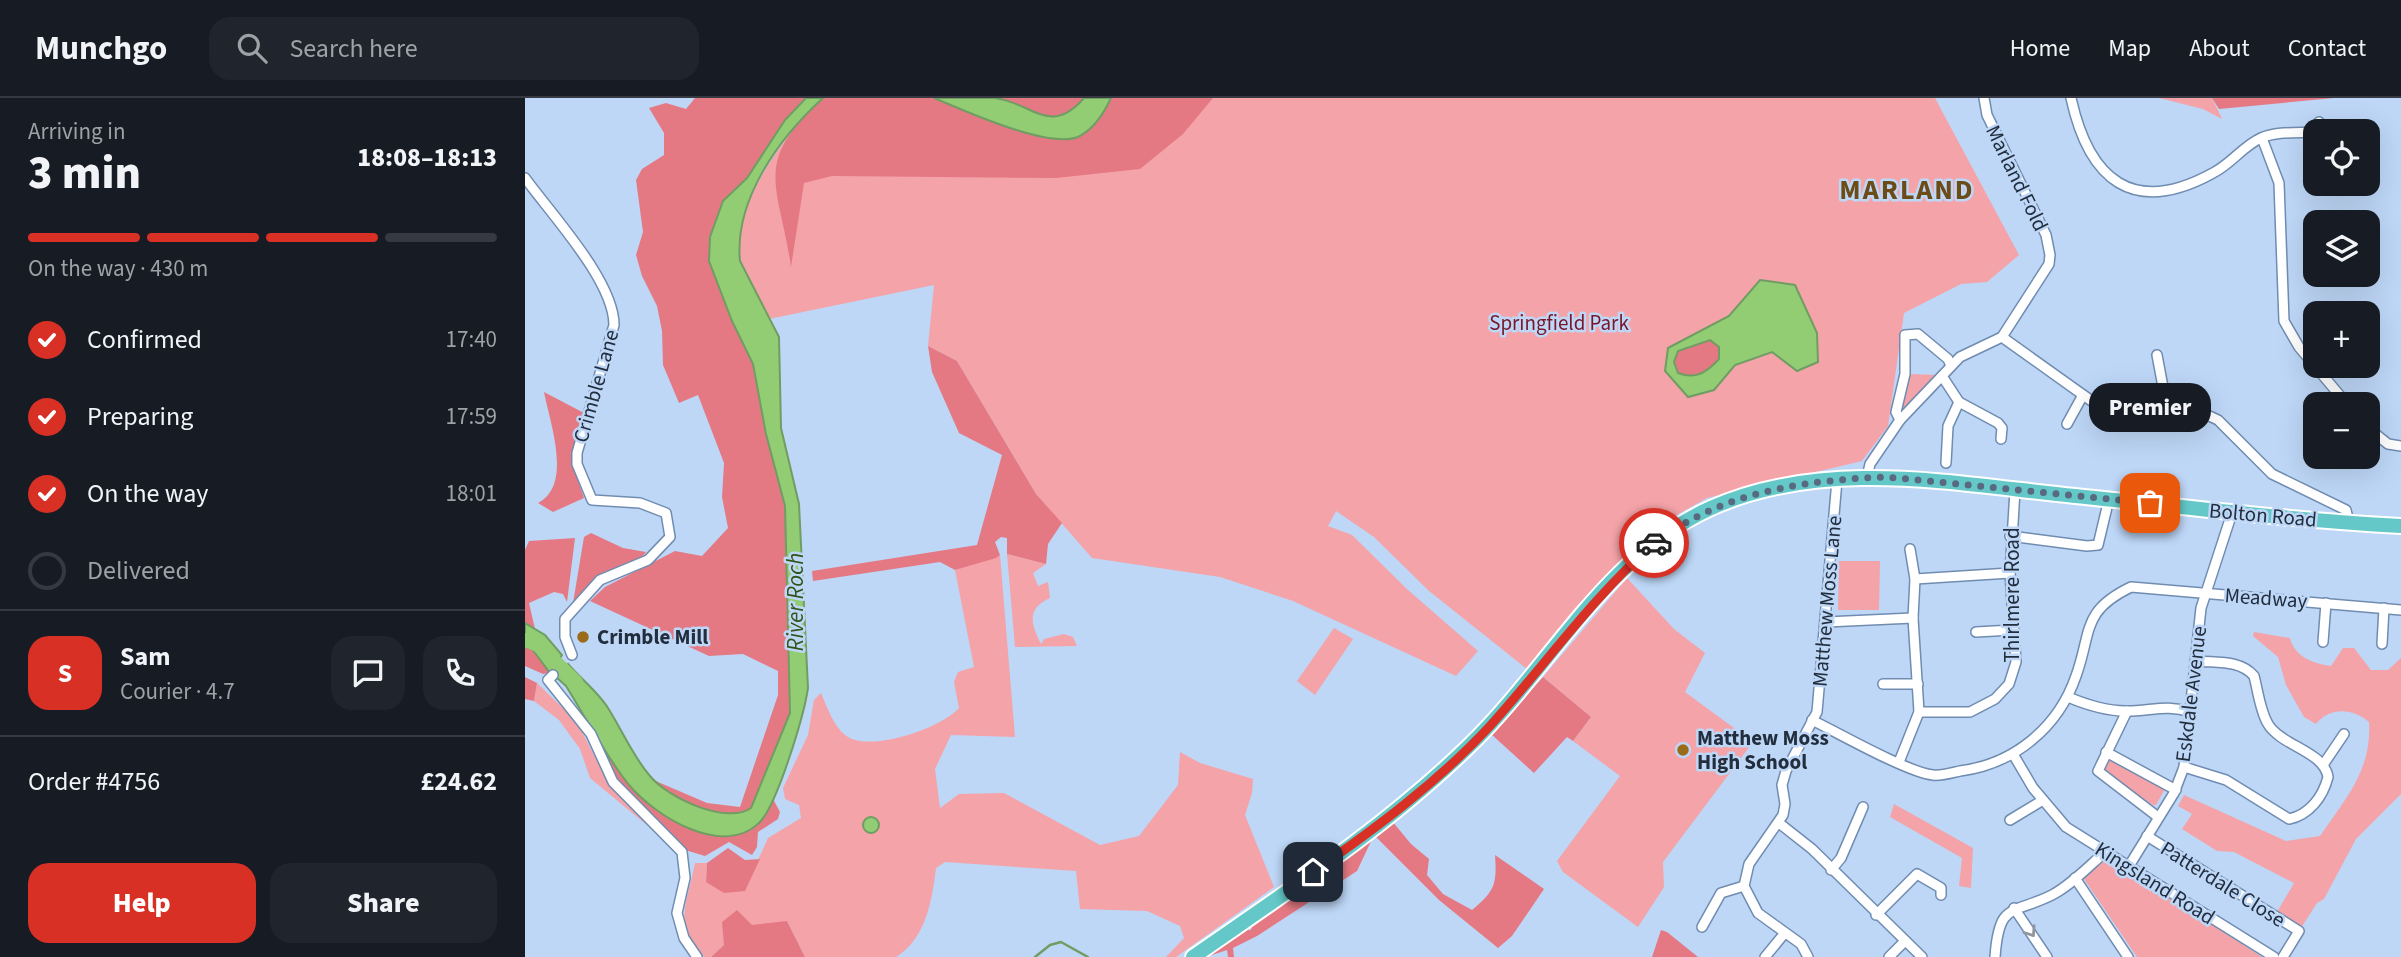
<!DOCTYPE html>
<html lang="en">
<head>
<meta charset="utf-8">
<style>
  :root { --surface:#171b24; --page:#20242c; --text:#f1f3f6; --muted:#9ea1a6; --line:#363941; --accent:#d93025 }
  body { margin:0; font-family:"Source Sans 3",sans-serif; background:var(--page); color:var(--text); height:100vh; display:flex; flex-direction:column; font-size:26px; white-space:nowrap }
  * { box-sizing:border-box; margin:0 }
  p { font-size:23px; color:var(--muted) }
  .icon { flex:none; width:38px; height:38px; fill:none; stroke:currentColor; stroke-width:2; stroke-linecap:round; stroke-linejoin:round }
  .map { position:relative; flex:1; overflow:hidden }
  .details { display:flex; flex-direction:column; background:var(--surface); width:525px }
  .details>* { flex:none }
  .fabs { position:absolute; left:1778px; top:21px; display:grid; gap:14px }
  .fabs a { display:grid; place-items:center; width:77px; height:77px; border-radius:14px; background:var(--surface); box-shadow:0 7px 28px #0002; font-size:35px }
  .pin { position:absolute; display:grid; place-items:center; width:60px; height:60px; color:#fff; margin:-30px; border-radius:14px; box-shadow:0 4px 10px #0006 }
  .courier { position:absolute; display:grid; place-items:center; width:70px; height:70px; margin:-35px; border:5px solid #d93025; border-radius:50%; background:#fff; color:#222; box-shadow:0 2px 9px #0007 }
  .bubble { position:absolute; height:49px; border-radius:21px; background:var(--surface); box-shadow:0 7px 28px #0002; font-size:23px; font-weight:800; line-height:49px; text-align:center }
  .overview em { font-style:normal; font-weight:800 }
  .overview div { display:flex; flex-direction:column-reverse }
  .overview { display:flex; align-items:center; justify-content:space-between; height:119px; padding:0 28px }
  h1 { font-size:46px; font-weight:800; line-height:52px }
  .bar { display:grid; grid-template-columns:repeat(4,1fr); gap:10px 7px; align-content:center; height:84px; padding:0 28px }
  .bar i { height:9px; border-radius:5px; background:var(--line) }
  .bar .active { background:var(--accent) }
  .bar p { grid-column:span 4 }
  .line { display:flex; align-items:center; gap:18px; padding:0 28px; border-top:2px solid var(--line) }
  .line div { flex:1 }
  .round { display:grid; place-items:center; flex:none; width:74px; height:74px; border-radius:21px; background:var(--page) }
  ol { padding:0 28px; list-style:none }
  li { display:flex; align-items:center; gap:21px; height:77px }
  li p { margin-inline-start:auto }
  li .icon { padding:7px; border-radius:50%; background:var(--accent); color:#fff; stroke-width:4 }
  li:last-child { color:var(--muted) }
  li i { width:38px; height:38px; border:4px solid var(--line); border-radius:50% }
  .button { display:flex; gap:14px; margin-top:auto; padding:14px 28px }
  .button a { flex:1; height:80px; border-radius:21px; background:var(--accent); color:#fff; font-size:28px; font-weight:800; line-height:80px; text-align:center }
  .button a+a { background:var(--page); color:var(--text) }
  header { display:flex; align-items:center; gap:42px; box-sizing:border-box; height:98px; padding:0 35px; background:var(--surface); border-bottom:2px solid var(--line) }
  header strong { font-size:33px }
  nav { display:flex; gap:38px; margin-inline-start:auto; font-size:24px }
  .search { width:490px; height:63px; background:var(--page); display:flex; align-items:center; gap:18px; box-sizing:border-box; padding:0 24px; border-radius:21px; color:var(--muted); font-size:26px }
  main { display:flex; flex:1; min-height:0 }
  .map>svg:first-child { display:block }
  .green { fill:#f4a3a8 }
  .forest { fill:#e57983 }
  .water { fill:#92cc73; stroke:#709d63; stroke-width:2; fill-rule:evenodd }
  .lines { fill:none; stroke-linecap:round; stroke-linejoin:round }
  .stream { stroke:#709d63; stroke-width:2.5 }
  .river { stroke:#92cc73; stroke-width:14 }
  .minor-casing { stroke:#708cb1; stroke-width:12 }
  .trunk-casing { stroke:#fff; stroke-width:18 }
  .minor { stroke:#fff; stroke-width:9 }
  .trunk { stroke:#64c8c8; stroke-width:14 }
  .oneway { stroke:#90969e }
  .done { stroke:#59697f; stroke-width:7; stroke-dasharray:0 12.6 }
  .route { stroke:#d93025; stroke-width:9 }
  .poi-dot { fill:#996b1b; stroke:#bed7f7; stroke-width:2.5 }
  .labels { text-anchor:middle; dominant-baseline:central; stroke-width:5; stroke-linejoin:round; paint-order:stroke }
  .street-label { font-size:21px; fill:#222e3e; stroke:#bed7f7 }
  .park-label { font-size:21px; fill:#78172a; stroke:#bed7f7 }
  .poi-label { font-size:21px; font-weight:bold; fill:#222e3e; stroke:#bed7f7; text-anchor:start }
  .water-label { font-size:23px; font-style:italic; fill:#315619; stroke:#bed7f7 }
  .district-label { font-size:28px; font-weight:bold; letter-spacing:2px; fill:#6b4b16; stroke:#bed7f7 }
</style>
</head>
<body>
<header>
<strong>Munchgo</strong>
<div class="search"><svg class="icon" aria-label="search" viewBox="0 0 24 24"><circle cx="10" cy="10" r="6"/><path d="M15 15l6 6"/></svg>Search here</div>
<nav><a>Home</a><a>Map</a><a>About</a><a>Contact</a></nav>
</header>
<main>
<section class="details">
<div class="overview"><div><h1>3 min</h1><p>Arriving in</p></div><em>18:08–18:13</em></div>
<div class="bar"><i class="active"></i><i class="active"></i><i class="active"></i><i></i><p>On the way · 430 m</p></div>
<ol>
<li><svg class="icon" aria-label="check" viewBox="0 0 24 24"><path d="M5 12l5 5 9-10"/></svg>Confirmed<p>17:40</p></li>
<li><svg class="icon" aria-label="check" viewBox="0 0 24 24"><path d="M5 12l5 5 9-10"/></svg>Preparing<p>17:59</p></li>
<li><svg class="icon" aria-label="check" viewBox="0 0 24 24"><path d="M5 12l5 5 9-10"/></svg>On the way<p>18:01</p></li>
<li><i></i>Delivered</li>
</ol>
<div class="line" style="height:126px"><b class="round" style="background:var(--accent);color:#fff">S</b><div><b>Sam</b><p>Courier · 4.7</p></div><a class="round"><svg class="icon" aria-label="chat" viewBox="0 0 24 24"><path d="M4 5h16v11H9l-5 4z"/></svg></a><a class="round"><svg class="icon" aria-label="phone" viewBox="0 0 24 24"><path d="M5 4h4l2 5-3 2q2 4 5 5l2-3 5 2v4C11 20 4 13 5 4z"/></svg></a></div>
<div class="line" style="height:91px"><div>Order #4756</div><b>£24.62</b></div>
<div class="button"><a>Help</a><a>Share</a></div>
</section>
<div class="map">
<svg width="1876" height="859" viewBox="0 0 1876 859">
  <rect width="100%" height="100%" fill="#bed7f7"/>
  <g class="green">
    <path d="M298 0H408L482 29 538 41 586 0H1410L1494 157 1462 184 1436 186 1379 215 1363 328 1337 363 1182 400 1148 419 1114 442 1002 571 904 493 849 439 811 413 803 428 827 437 883 492 953 553 931 578 768 503 695 479 567 460 511 396 432 263 403 248 409 187 244 221C236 203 220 180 215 163 201 114 264 31 298 0Z"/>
    <path d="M1634 0H1687L1697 21 1678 11Z"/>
    <path d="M1384 276 1412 277 1377 312 1375 311Z"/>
    <path d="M482 456 521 466 508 475 513 488 523 484 525 500C501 511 506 526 516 546L519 541 539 536 548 539 552 548 490 549Z"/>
    <path d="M475 457 490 639 426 637 410 671 415 710 434 696 479 695 575 747 614 738 653 687 655 654 675 665 728 681 727 695 720 717 749 789 651 859H641L659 840 655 828 622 813 555 811 551 773 420 764 411 770C407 802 401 841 371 859H280L262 823 199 847 186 859H179C147 822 162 808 170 765H182L181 784 229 771 243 740 276 720 274 707 260 701 258 690 283 637 289 602 296 595C302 609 308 627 320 637 343 656 417 630 434 610L429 584 433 574 449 569 430 472Z"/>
    <path d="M1314 463H1355L1354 512H1313Z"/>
    <path d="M1102 480 1149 531 1180 555 1160 594 1228 644 1138 764 1139 789 1113 829 1038 774 1032 763 1095 678 1048 643 1066 619 1018 579Z"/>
    <path d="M809 530 828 541 790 597 772 583Z"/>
    <path d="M1729 534 1765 540C1769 559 1790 566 1806 568L1818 550H1829L1846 572H1863L1876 560V696L1831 741 1799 801 1792 805 1776 830 1752 814 1769 785 1709 754 1692 753 1657 731 1667 716 1653 708 1659 697 1761 743 1795 738C1821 700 1847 672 1844 624 1827 610 1805 609 1791 626L1779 619 1761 587 1753 559 1728 538Z"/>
    <path d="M12 585 52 624 84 687 123 728 65 680 55 651 34 622 9 603Z"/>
    <path d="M1585 660 1641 689 1631 707H1628L1580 676 1578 673Z"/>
    <path d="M1369 706 1448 750 1446 790 1434 788 1437 760 1365 719Z"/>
    <path d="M1584 760 1737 859H1612L1557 778Z"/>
  </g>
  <g class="forest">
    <path d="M170 0H281L260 22 222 80 198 103 185 139 184 163 207 223 228 266 241 336 260 408 265 615 226 710C195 730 152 699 126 681L182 705 215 709 253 597V573L218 556 184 558 65 503 80 489 150 453 177 458 203 430 197 399 199 365 173 297 154 305 138 267 137 233 132 208 117 178 111 157 118 134 111 82 117 71 139 57V35L124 10 141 5 161 11Z"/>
    <path d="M298 0H409L482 29 520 39 572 23 586 0H688L658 36 615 71 531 80 307 78 279 85 266 169C254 85 226 66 298 0Z"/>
    <path d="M472 0H559C530 33 506 14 472 0Z"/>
    <path d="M1687 0H1809L1694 11Z"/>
    <path d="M1185 242 1194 249V261C1182 274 1171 281 1153 275L1149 264 1153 253Z"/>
    <path d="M403 248 432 263 511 396 537 425 523 446 521 466 482 456V440L476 439 470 444 475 457 471 460 430 472 415 464 288 483 287 473 452 447 477 357 434 335 407 274Z"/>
    <path d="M19 294 59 315 48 368 59 400 28 414 13 405C48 387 25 325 19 294Z"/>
    <path d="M66 435 98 450 121 454 115 462 87 472 47 511 59 439Z"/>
    <path d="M50 440 42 504 38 496 29 494 4 505 10 531 0 525V452L4 443Z"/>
    <path d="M0 549 7 551 25 575 18 576 0 568Z"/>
    <path d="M0 579 12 585 9 603 0 601Z"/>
    <path d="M1018 579 1066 619 1048 643 1042 639 1009 675 966 636Z"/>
    <path d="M71 635 104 687 155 727 237 722 247 699 255 714 253 721 233 734 232 749 227 757 204 744 180 758 160 752 91 683Z"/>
    <path d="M867 723 886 746 904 761 902 777 918 796 947 812C970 793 972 786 970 757L1019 791 987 838 973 850 914 802 849 737 832 773 732 838 708 850 709 859H703L702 852 684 858 683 855 717 831 726 832 728 824Z"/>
    <path d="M203 750 220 762 235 761 220 793 199 795 181 784 182 765Z"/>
    <path d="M212 812 227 827 262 823 280 859H186L199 847 197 824Z"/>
    <path d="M1136 832 1142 834 1173 859H1127Z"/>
  </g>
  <g class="water">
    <path d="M281 0H298C254 40 209 102 215 163L254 239 256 330 274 406 283 590C279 617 252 708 234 725 197 760 130 718 104 687 80 657 61 620 41 588L31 579 43 566C55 580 73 594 83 610 97 632 107 657 125 678 143 700 201 727 226 710L265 615 260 408 241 336 228 266 207 223 184 163 185 139 198 103 222 80 260 22Z"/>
    <path d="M409 0C429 0 450 0 470 0 508 5 525 39 559 0H586C580 13 569 30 555 38 527 53 438 12 409 0Z"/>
    <path d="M1235 182 1270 187 1292 235 1293 264 1272 273 1247 254 1210 267 1189 292 1163 299 1140 273 1143 250 1204 218ZM1185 242 1194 249V261C1182 274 1171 282 1153 275L1149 264 1153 253Z"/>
    <path d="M0 525 20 537 37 557 25 575 7 551 0 549Z"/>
    <circle cx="346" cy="727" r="8"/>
  </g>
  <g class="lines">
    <path class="stream" d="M510 859 525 847 536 844 563 859"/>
    <path class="river" d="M0 542 13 547 51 584"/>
    <defs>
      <g id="minor">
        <path d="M1546 0C1564 82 1608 119 1688 75 1706 66 1718 48 1736 40 1752 33 1774 35 1790 34"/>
        <path d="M1794 24 1795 33"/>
        <path d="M1737 40 1754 85 1759 223 1774 249 1822 306"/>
        <path d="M0 80C26 116 89 183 89 227L52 355V366L67 402 115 405 141 415 145 439 123 462 75 482 40 521V539L47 557"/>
        <path d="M1477 239 1575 309 1641 305 1665 309 1693 322 1747 376 1821 412 1824 425"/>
        <path d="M1632 257 1641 305"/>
        <path d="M1417 278 1434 304 1473 325 1477 330 1476 341"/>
        <path d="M1375 322 1371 314 1380 276V237L1393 236 1423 261 1426 268"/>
        <path d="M1542 326 1558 297"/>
        <path d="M1843 330 1863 346 1876 348"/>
        <path d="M1421 365 1423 328 1434 304"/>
        <path d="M1342 379 1345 366 1375 322 1435 259 1477 239 1524 166 1525 157 1521 137 1462 17 1459 0"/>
        <path d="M1485 438 1562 448 1573 447 1584 401"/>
        <path d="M1390 481 1485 475"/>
        <path d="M1301 524 1388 520"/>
        <path d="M1451 534 1487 532"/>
        <path d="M1798 544 1801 505"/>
        <path d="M1857 546 1859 510"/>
        <path d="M28 577 23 582 66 636 88 684 157 754 160 780 152 815 159 840 172 859"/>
        <path d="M1358 586H1393"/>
        <path d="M1543 599C1562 607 1580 613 1601 613 1627 613 1641 606 1666 614"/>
        <path d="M1602 613 1573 673 1633 719"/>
        <path d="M1394 614H1445L1470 601 1484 586 1491 564 1485 475 1490 392"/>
        <path d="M1287 622C1313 635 1384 675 1408 677 1416 678 1426 675 1435 673 1489 666 1533 630 1551 578 1567 534 1556 513 1606 489L1876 512"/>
        <path d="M1581 654 1651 692"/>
        <path d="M1488 656 1508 690 1541 729 1749 859"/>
        <path d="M1374 664 1394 614 1388 520 1390 481 1385 451"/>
        <path d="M1798 667 1819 636"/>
        <path d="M1659 669 1701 682 1764 721C1784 717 1798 699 1803 679 1799 653 1756 648 1743 626 1735 613 1733 593 1729 578 1715 562 1693 565 1673 563"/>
        <path d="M1485 722 1518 702"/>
        <path d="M1254 725 1287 751 1397 859"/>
        <path d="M1622 738 1774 833 1758 859"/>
        <path d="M1604 768 1649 695 1659 669 1676 510 1707 415"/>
        <path d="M1306 772 1316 760 1338 709"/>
        <path d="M1550 780 1603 859"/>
        <path d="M1489 810 1522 859"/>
        <path d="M1351 817 1392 776 1416 790V797"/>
        <path d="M1177 829 1196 795 1219 788"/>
        <path d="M1240 859 1259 836"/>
        <path d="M1283 859 1276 846 1233 815 1219 788 1224 766 1258 717 1260 706 1257 687 1261 673 1292 614 1312 382"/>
        <path d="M1364 859 1380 843"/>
        <path d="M1470 859C1474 803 1487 817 1527 797 1546 787 1563 769 1579 755"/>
      </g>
      <path id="trunk" d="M668 859C763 793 861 729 944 648 1024 571 1081 457 1186 410 1301 359 1430 386 1550 398 1659 409 1767 422 1876 428"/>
    </defs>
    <use href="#minor" class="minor-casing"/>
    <use href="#trunk" class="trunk-casing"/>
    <use href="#minor" class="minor"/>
    <use href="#trunk" class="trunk"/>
  </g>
  <defs><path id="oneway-chevron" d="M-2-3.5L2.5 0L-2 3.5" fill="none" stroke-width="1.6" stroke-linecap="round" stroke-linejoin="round" transform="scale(1.75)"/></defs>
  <use class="oneway" href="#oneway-chevron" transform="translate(1506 834) rotate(56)"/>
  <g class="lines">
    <path class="done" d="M1129 445C1183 406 1238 390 1304 383 1327 381 1350 378 1373 380L1625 405"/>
    <path class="route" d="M788 774C850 731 913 684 965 628 1020 567 1067 500 1129 445"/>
  </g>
  <g class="poi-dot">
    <circle cx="58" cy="539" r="7"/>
    <circle cx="1158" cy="652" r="7"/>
  </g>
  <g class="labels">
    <g class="street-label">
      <text transform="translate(1492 80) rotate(64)">Marland Fold</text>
      <text transform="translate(71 288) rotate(-74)">Crimble Lane</text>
      <text transform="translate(1738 417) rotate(5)">Bolton Road</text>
      <text transform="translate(1487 497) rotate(-90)">Thirlmere Road</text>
      <text transform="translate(1741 500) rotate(4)">Meadway</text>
      <text transform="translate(1302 503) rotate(-85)">Matthew Moss Lane</text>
      <text transform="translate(1666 596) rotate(-83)">Eskdale Avenue</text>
      <text transform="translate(1630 785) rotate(32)">Kingsland Road</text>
      <text transform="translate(1698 786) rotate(32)">Patterdale Close</text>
    </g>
    <g class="park-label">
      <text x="1034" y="225">Springfield Park</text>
    </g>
    <g class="poi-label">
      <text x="72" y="539">Crimble Mill</text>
      <text x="1172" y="640">Matthew Moss<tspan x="1172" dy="24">High School</tspan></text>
    </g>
    <g class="water-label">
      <text transform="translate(270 504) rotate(-90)">River Roch</text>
    </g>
    <g class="district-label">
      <text x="1382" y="92">MARLAND</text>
    </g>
  </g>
</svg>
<div class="fabs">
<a><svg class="icon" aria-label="locate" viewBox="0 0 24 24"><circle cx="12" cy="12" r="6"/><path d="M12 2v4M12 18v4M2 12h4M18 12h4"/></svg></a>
<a><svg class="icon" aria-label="layers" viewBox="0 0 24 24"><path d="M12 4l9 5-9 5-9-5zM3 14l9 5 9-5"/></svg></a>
<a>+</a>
<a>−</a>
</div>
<div class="pin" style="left:1625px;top:405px;background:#ea580c"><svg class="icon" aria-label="bag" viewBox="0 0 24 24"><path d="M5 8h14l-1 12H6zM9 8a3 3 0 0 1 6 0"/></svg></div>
<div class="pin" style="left:788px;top:774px;background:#1f2937"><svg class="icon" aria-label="home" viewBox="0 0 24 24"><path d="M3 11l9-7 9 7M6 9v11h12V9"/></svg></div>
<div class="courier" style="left:1129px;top:445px"><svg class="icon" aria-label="car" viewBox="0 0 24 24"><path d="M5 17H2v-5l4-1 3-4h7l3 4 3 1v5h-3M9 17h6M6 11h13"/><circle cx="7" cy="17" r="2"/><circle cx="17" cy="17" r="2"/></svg></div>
<div class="bubble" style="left:1564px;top:285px;width:122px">Premier</div>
</div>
</main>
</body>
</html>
